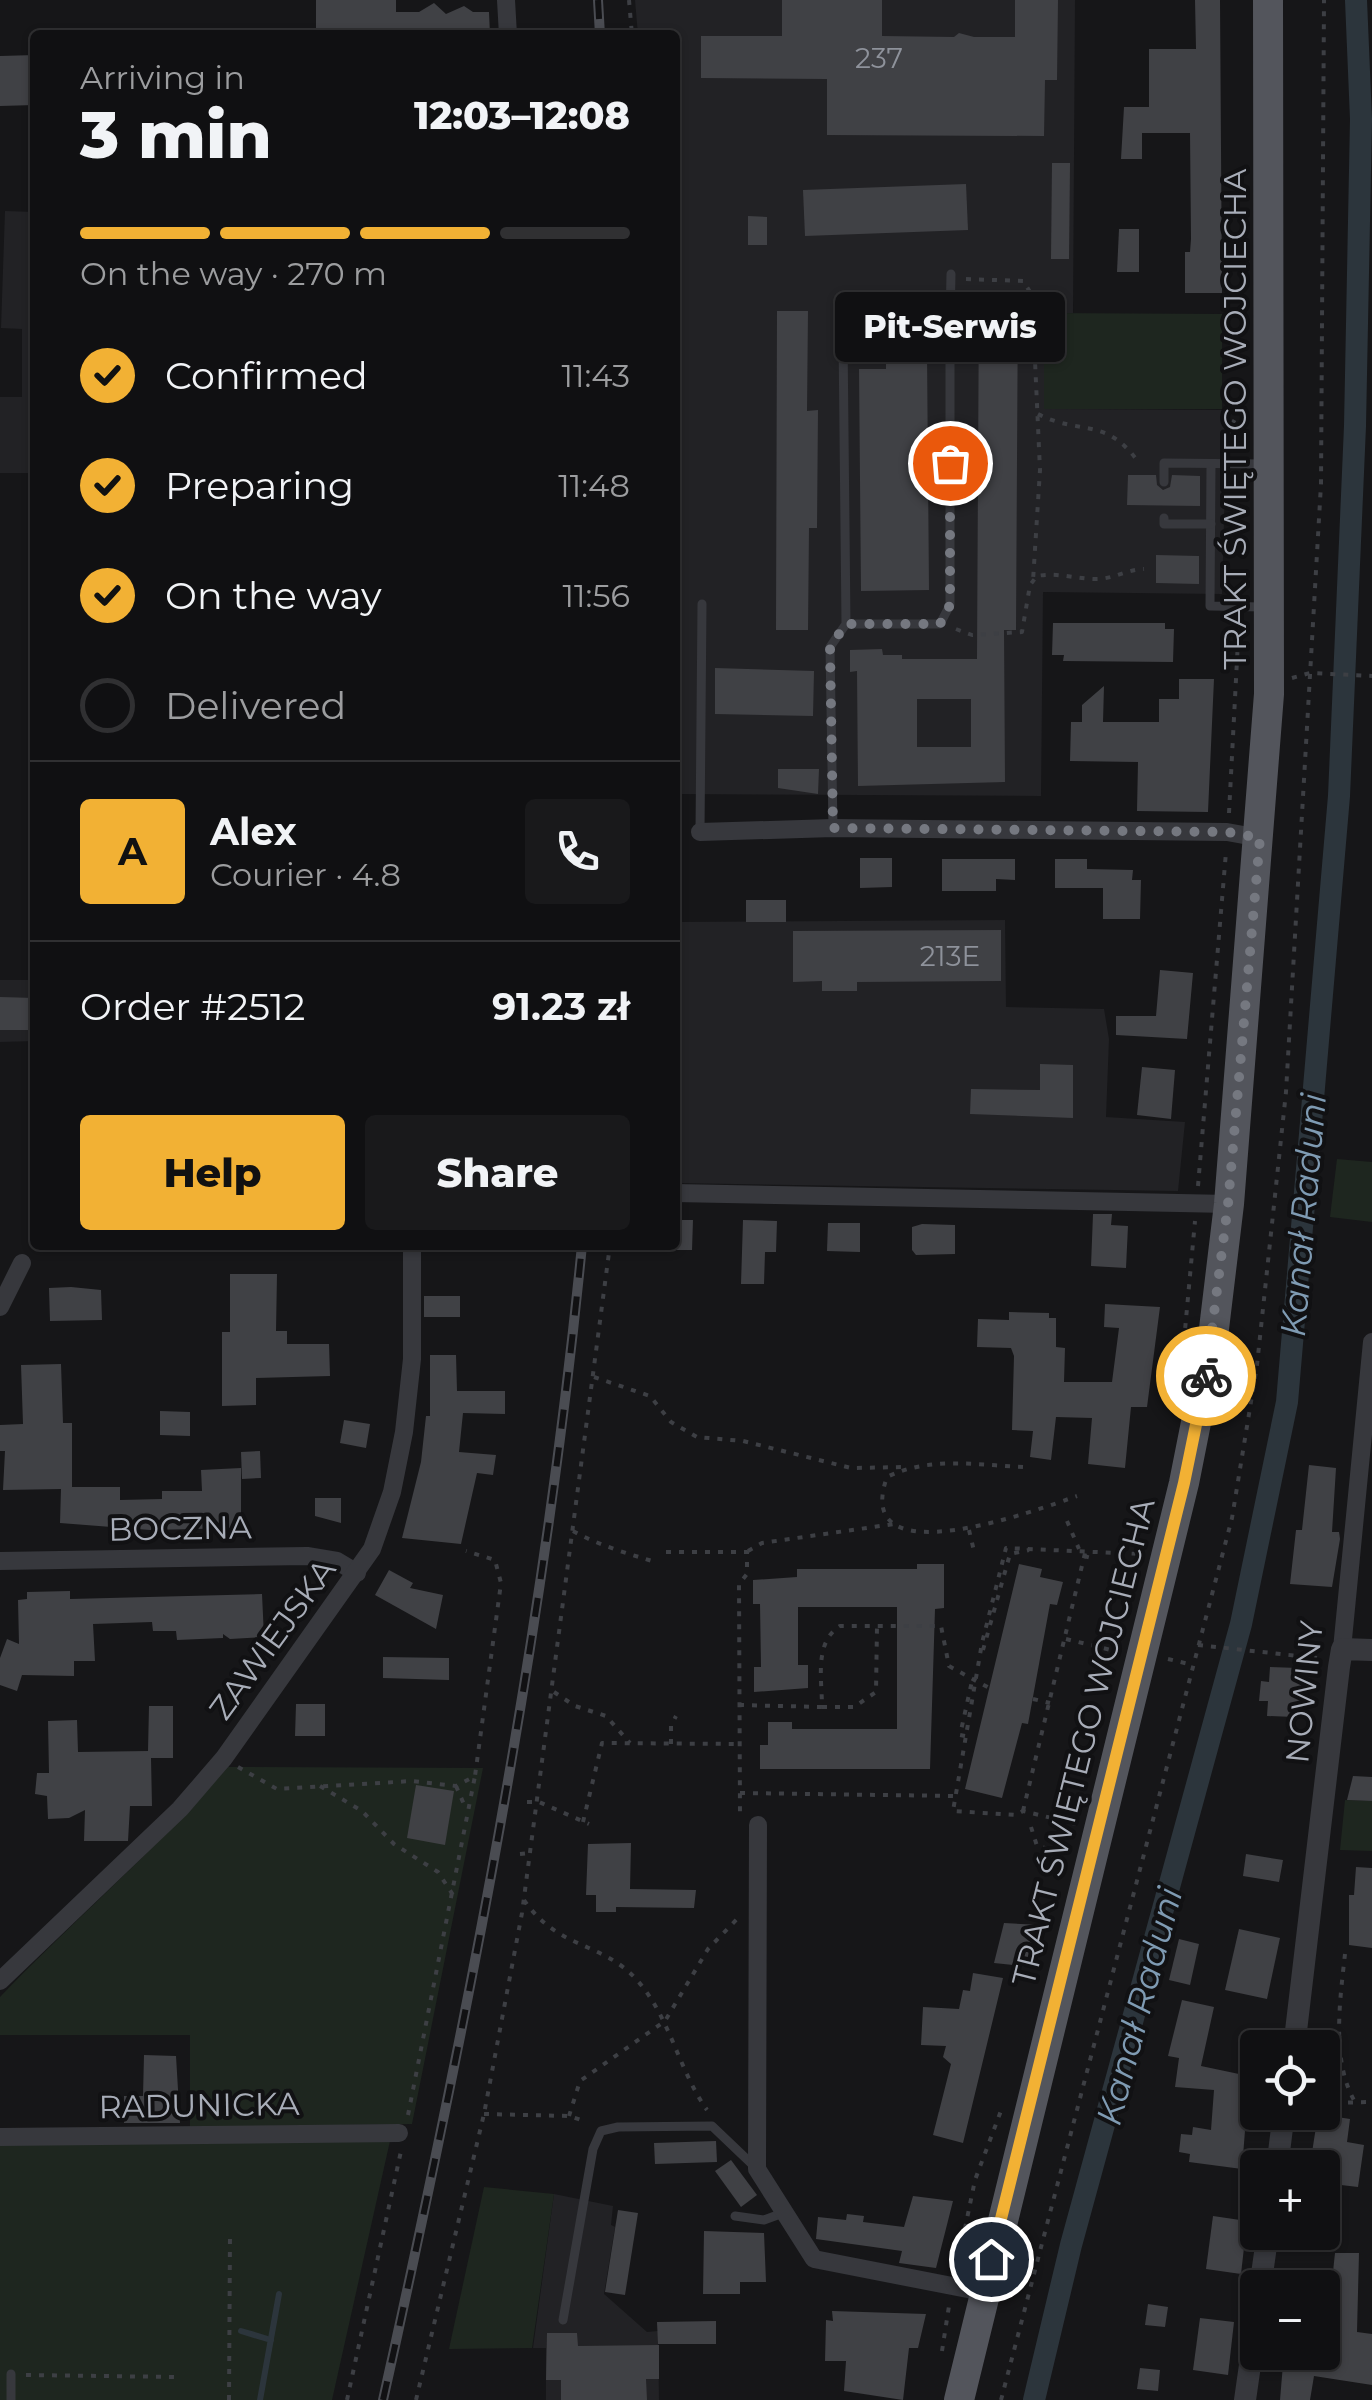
<!DOCTYPE html>
<html lang="en">
<head>
<meta charset="utf-8">
<style>
  :root { --surface:#101012; --page:#19191b; --text:#f1f3f6; --muted:#9c9d9f; --line:#303032; --accent:#f2b134 }
  body { margin:0; font-family:Montserrat,sans-serif; background:var(--page); color:var(--text); height:100vh; display:flex; flex-direction:column; font-size:38px; white-space:nowrap }
  * { box-sizing:border-box; margin:0 }
  p { font-size:32px; color:var(--muted) }
  .icon { flex:none; width:55px; height:55px; fill:none; stroke:currentColor; stroke-width:2; stroke-linecap:round; stroke-linejoin:round }
  .map { position:relative; flex:1; overflow:hidden }
  .sheet { position:absolute; left:30px; top:30px; width:650px; height:1220px; display:flex; flex-direction:column; background:var(--surface); border-radius:10px; box-shadow:0 2px 8px #0004,0 0 0 2px var(--line) }
  .sheet>* { flex:none }
  .buttons { position:absolute; left:1240px; top:2030px; display:grid; gap:20px }
  .buttons a { display:grid; place-items:center; width:100px; height:100px; border-radius:10px; background:var(--surface); box-shadow:0 2px 8px #0004,0 0 0 2px var(--line); font-size:50px }
  .pin { position:absolute; display:grid; place-items:center; width:85px; height:85px; color:#fff; margin:-42px; border:5px solid #fff; border-radius:50%; box-shadow:0 2px 10px #0007 }
  .courier { position:absolute; display:grid; place-items:center; width:100px; height:100px; margin:-50px; border:8px solid #f2b134; border-radius:50%; background:#fff; color:#222; box-shadow:0 2px 12px #0007 }
  .bubble { position:absolute; height:70px; border-radius:10px; background:var(--surface); box-shadow:0 2px 8px #0004,0 0 0 2px var(--line); font-size:32px; font-weight:800; line-height:70px; text-align:center }
  .summary em { font-style:normal; font-weight:800 }
  .summary div { display:flex; flex-direction:column-reverse }
  .summary { display:flex; align-items:center; justify-content:space-between; height:170px; padding:0 50px }
  h1 { font-size:65px; font-weight:800; line-height:75px }
  .bar { display:grid; grid-template-columns:repeat(4,1fr); gap:15px 10px; align-content:center; height:120px; padding:0 50px }
  .bar i { height:12px; border-radius:8px; background:var(--line) }
  .bar .selected { background:var(--accent) }
  .bar p { grid-column:span 4 }
  .line { display:flex; align-items:center; gap:25px; padding:0 50px; border-top:2px solid var(--line) }
  .line div { flex:1 }
  .round { display:grid; place-items:center; flex:none; width:105px; height:105px; border-radius:10px; background:var(--page) }
  ol { padding:0 50px; list-style:none }
  li { display:flex; align-items:center; gap:30px; height:110px }
  li p { margin-inline-start:auto }
  li .icon { padding:10px; border-radius:50%; background:var(--accent); color:#111; stroke-width:4 }
  li:last-child { color:var(--muted) }
  li i { width:55px; height:55px; border:5px solid var(--line); border-radius:50% }
  .cta { display:flex; gap:20px; margin-top:auto; padding:20px 50px }
  .cta a { flex:1; height:115px; border-radius:10px; background:var(--accent); color:#111; font-size:40px; font-weight:800; line-height:115px; text-align:center }
  .cta a+a { background:var(--page); color:var(--text) }
  .map>svg:first-child { display:block }
  .built { fill:#222225 }
  .green { fill:#1e261f }
  .lines { fill:none; stroke-linecap:round; stroke-linejoin:round }
  .stream { stroke:#2c353c; stroke-width:6 }
  .canal { stroke:#2c353c; stroke-width:22 }
  .building { fill:#404145; fill-rule:evenodd }
  .path { stroke:#3d3f44; stroke-width:4; stroke-dasharray:5 8; stroke-linecap:butt }
  .service { stroke:#37383d; stroke-width:9 }
  .minor { stroke:#37383d; stroke-width:18 }
  .tertiary { stroke:#37383d; stroke-width:22 }
  .primary { stroke:#53555c; stroke-width:30 }
  .rail-casing { stroke:#4a4c52; stroke-width:10 }
  .rail { stroke:#111113; stroke-width:6; stroke-dasharray:19; stroke-linecap:butt }
  .done { stroke:#757880; stroke-width:10; stroke-dasharray:0 18 }
  .route { stroke:#f2b134; stroke-width:12 }
  .labels { text-anchor:middle; dominant-baseline:central; stroke-width:8; stroke-linejoin:round; paint-order:stroke }
  .number-label { font-size:28px; fill:#8e929b }
  .street-label { font-size:32px; fill:#a8adb8; stroke:#111113 }
  .water-label { font-size:35px; font-style:italic; fill:#7f9bb3; stroke:#111113 }
</style>
</head>
<body>
<div class="map">
<svg width="1372" height="2400" viewBox="0 0 1372 2400">
  <rect width="100%" height="100%" fill="#161618"/>
  <g class="built">
    <path d="M635 0H1075L1073 313H1044V409L1227 410 1222 594 1043 592 1041 796 675 794V35H638Z"/>
    <path d="M5 211 35 212V473H0V397H22V329L1 328Z"/>
    <path d="M1005 920 1006 1007 1104 1009 1109 1039 1106 1117 1185 1122 1178 1191 675 1183V922Z"/>
    <path d="M0 980H35V1041L0 1042Z"/>
    <path d="M554 2194 613 2206 611 2225 615 2227 604 2294 647 2332 658 2331 659 2400H546V2348H533Z"/>
  </g>
  <g class="green">
    <path d="M1044 313 1222 314V409H1044Z"/>
    <path d="M1337 1159 1372 1162V1222L1330 1217Z"/>
    <path d="M228 1767 483 1768 412 2124 190 2127V2035H0V1997C75 1919 157 1849 228 1767Z"/>
    <path d="M1345 1800 1372 1801V1851L1340 1850Z"/>
    <path d="M390 2141 332 2400H0V2144Z"/>
    <path d="M484 2187 554 2194 532 2348 449 2349Z"/>
  </g>
  <g class="lines">
    <g class="stream">
      <path d="M241 2331 271 2340"/>
      <path d="M260 2400 279 2294"/>
    </g>
    <path class="canal" d="M1034 2400 1071 2245 1241 1624 1287 1402 1339 796 1355 426 1361 119 1356 0"/>
  </g>
  <g class="building">
    <path d="M316 0H396V12H419L434 3 446 14 464 6 473 12H489L490 35H316Z"/>
    <path d="M782 0H882V36L954 37 959 33 974 37H1015V0H1058L1057 80H1045L1044 136 827 135V79L701 78V36H782Z"/>
    <path d="M1195 0H1220L1222 293H1185V252H1190L1191 239 1190 133H1142V159H1121L1124 107H1149V49H1196Z"/>
    <path d="M35 55V105L0 106V56Z"/>
    <path d="M1052 163H1070L1069 259H1051Z"/>
    <path d="M966 184 968 230 805 236 803 190Z"/>
    <path d="M748 216 767 217V245H748Z"/>
    <path d="M1119 229H1139V272H1117Z"/>
    <path d="M979 290H1018L1016 630H1004L1005 782 858 786 857 671 850 672V650L882 649 883 655H902V659H977ZM917 699H971V747H917Z"/>
    <path d="M777 311H808L807 411 818 410 817 528H809L808 630H776Z"/>
    <path d="M886 351 927 352 929 590 861 591 859 369H886Z"/>
    <path d="M1128 475H1156L1157 485 1163 490 1170 487 1172 475 1200 476V506L1127 505Z"/>
    <path d="M1156 555 1199 556V584L1156 583Z"/>
    <path d="M1053 623H1165V629H1174L1173 662 1063 661 1064 655H1052Z"/>
    <path d="M715 668 814 671 813 716 715 714Z"/>
    <path d="M1179 679H1214L1208 812 1137 811 1138 762 1070 761 1071 722H1082V705L1104 686 1103 722H1159V699H1179Z"/>
    <path d="M778 769H819L818 794 778 788Z"/>
    <path d="M860 858H892V887L860 888Z"/>
    <path d="M942 859H1015V880L996 879V891H942Z"/>
    <path d="M1055 859H1087V869L1133 870 1132 880H1141L1140 919H1103V888H1055Z"/>
    <rect x="746" y="900" width="40" height="22"/>
    <path d="M1001 930V981L857 982V991H822V981L793 982V931Z"/>
    <path d="M1160 970 1193 973 1187 1039 1116 1035V1016H1156Z"/>
    <path d="M0 997 35 998V1030H0Z"/>
    <path d="M1040 1064 1073 1065V1118L970 1114 971 1089 1040 1090Z"/>
    <path d="M1142 1067 1175 1070 1171 1119 1137 1115Z"/>
    <path d="M1093 1214H1112L1111 1225 1128 1226 1126 1268 1091 1266Z"/>
    <path d="M675 1220H693L692 1250H675Z"/>
    <path d="M743 1220 777 1221 776 1252H765L764 1284H741Z"/>
    <path d="M828 1223H860V1252L827 1251Z"/>
    <path d="M922 1224 955 1225V1254L916 1255 912 1250V1227Z"/>
    <path d="M230 1274H277L276 1331H287V1344H329L330 1376 256 1378V1405L222 1406V1332H230Z"/>
    <path d="M71 1287 101 1290 102 1320 50 1321 49 1288Z"/>
    <rect x="424" y="1296" width="36" height="21"/>
    <path d="M1105 1304 1160 1307 1147 1407H1131L1125 1468 1088 1464 1092 1418 1056 1417 1051 1460 1030 1457 1033 1431 1012 1430 1014 1356 1011 1348 977 1347 978 1319 1009 1320V1312L1049 1313V1318H1056V1347L1065 1348 1064 1382H1112L1119 1328 1104 1327Z"/>
    <path d="M430 1355H456L457 1391H505V1414L463 1413 459 1452 496 1455 493 1475 477 1473 461 1544 402 1538 421 1462 426 1416H430Z"/>
    <path d="M61 1364 63 1423H72V1487H120V1500L162 1499V1491H202L201 1470 241 1468V1528L150 1530 60 1523 61 1489 3 1490 5 1451H0V1425L23 1424 21 1365Z"/>
    <path d="M160 1411 190 1412V1436L160 1435Z"/>
    <path d="M344 1420 370 1424 366 1448 340 1443Z"/>
    <path d="M260 1451 261 1478 242 1479 241 1452Z"/>
    <path d="M1309 1465 1336 1468 1332 1532H1339L1340 1539 1332 1587 1290 1584 1296 1530H1302Z"/>
    <path d="M315 1498H341V1523L315 1516Z"/>
    <path d="M917 1564H944V1608L935 1609 930 1769H760V1745H768V1722H792V1729H897V1607H798V1665H808V1688L754 1692V1667H761L760 1604H753V1580L797 1577V1569H917Z"/>
    <path d="M1019 1564 1042 1569 1040 1577 1063 1582 1057 1605 1050 1604 1028 1724 1022 1723 1002 1798 965 1789Z"/>
    <path d="M389 1570 413 1583 410 1588 443 1595 436 1629 375 1595Z"/>
    <path d="M70 1591V1599L262 1594 264 1637 230 1639 223 1634V1638L177 1640 176 1631H153L152 1622 93 1624 95 1661H74V1676L22 1675 17 1691 0 1685V1658L7 1639 19 1644 18 1600 27 1599V1592Z"/>
    <path d="M383 1657 449 1658V1680L383 1678Z"/>
    <path d="M1270 1667 1298 1668 1297 1683 1304 1684 1302 1703H1295L1294 1717 1267 1716 1268 1701H1259L1261 1681 1269 1682Z"/>
    <path d="M296 1704H325V1736H295Z"/>
    <path d="M149 1706H173V1758H151L152 1806H130L128 1841H84L85 1810 69 1818 48 1819 47 1796 35 1794 37 1773H49L48 1721 77 1720 78 1752 148 1751Z"/>
    <path d="M1353 1776 1372 1777V1801L1347 1800Z"/>
    <path d="M416 1785 454 1791 445 1845 407 1838Z"/>
    <path d="M631 1843 630 1889 696 1890 694 1908 616 1907V1912H596V1895H586L588 1844Z"/>
    <path d="M1246 1854 1283 1860 1279 1882 1243 1876Z"/>
    <path d="M1356 1867 1372 1868V1948L1349 1945V1895H1354Z"/>
    <path d="M1004 1923 1041 1925 1031 1967 994 1963Z"/>
    <path d="M1239 1929 1280 1938 1267 1999 1225 1990Z"/>
    <path d="M1179 1939 1199 1944 1190 1985 1169 1980Z"/>
    <path d="M973 1973 1003 1978 963 2143 933 2135 951 2064 943 2057 946 2046 921 2045 923 2007 959 2009 963 1990 970 1991Z"/>
    <path d="M1182 2000 1214 2007 1201 2066 1258 2078V2093L1248 2092 1242 2169 1189 2162 1190 2154 1179 2152 1181 2134 1192 2135 1193 2127 1211 2130 1214 2090 1175 2087 1179 2058 1168 2056Z"/>
    <path d="M144 2055 176 2056 180 2123H124V2096H143Z"/>
    <path d="M1318 2114 1350 2119 1347 2142 1364 2145 1358 2187 1341 2185 1333 2236 1322 2235V2161L1311 2159Z"/>
    <path d="M716 2141 717 2162 655 2164 654 2143Z"/>
    <path d="M731 2160 757 2195 741 2207 715 2171Z"/>
    <path d="M913 2196 953 2201 936 2268 899 2263 902 2251 816 2239 818 2217 846 2220 847 2214 864 2216 863 2222 904 2227Z"/>
    <path d="M618 2210 638 2213 625 2295 605 2292Z"/>
    <path d="M1213 2216 1247 2221 1241 2274 1206 2269Z"/>
    <path d="M704 2231 764 2233 766 2282H740V2294H703Z"/>
    <path d="M1335 2253H1359L1357 2332 1372 2334V2385L1314 2376 1310 2400H1280L1284 2352H1322V2280L1332 2281Z"/>
    <path d="M1148 2304 1168 2307 1165 2327 1145 2325Z"/>
    <path d="M832 2311 926 2314 918 2348H909L903 2400 844 2391 846 2361H825L826 2320 833 2321Z"/>
    <path d="M1200 2318 1234 2322 1228 2375 1193 2370Z"/>
    <path d="M716 2321V2344H658L657 2322Z"/>
    <path d="M547 2333H577L578 2346 659 2345V2379H646L647 2400H561V2380H546Z"/>
    <path d="M1140 2368 1160 2370 1158 2391 1137 2389Z"/>
  </g>
  <g class="lines">
    <g class="path">
      <path d="M629 0 632 35"/>
      <path d="M966 279 1023 281 1032 295 1040 470 1033 581"/>
      <path d="M1038 414C1081 436 1106 416 1139 463"/>
      <path d="M1230 450 1231 426 1242 407"/>
      <path d="M1230 479 1229 500 1241 543"/>
      <path d="M956 629 972 635 1022 632 1030 585 1037 576C1057 572 1076 579 1096 579 1114 579 1125 570 1144 569"/>
      <path d="M1292 678 1310 673 1372 676"/>
      <path d="M1229 813 1239 622"/>
      <path d="M1198 1186 1226 852"/>
      <path d="M1184 1341 1195 1221"/>
      <path d="M594 1377 650 1396 671 1422 697 1437 743 1441 851 1468 905 1467"/>
      <path d="M1023 1467C977 1465 930 1456 887 1477 850 1580 1040 1509 1077 1496"/>
      <path d="M1067 1521 1079 1549"/>
      <path d="M969 1530 974 1551"/>
      <path d="M573 1531C598 1545 626 1553 652 1561"/>
      <path d="M748 1551 762 1543 894 1524"/>
      <path d="M666 1552H747V1574L739 1584 740 1815"/>
      <path d="M1084 1556 1095 1559"/>
      <path d="M1066 1639 1115 1651"/>
      <path d="M1198 1645 1317 1658"/>
      <path d="M983 1650 1010 1554 1029 1550"/>
      <path d="M1168 1659 1193 1665"/>
      <path d="M554 1692 575 1706 606 1716 630 1743"/>
      <path d="M1033 1699 1050 1703"/>
      <path d="M739 1705 822 1707C822 1679 814 1642 840 1626H941L949 1666 991 1689"/>
      <path d="M822 1707H854L876 1692 877 1626"/>
      <path d="M965 1736 960 1735 972 1681"/>
      <path d="M671 1744V1726L676 1716"/>
      <path d="M238 1767 277 1789 412 1781 456 1786 475 1776 501 1583 495 1560 466 1551"/>
      <path d="M320 1786 362 1811 394 1844 438 1872 453 1895"/>
      <path d="M456 1786 466 1809"/>
      <path d="M740 1793 954 1796"/>
      <path d="M527 1802H539L589 1824"/>
      <path d="M1023 1811 1086 1549"/>
      <path d="M583 1822 602 1743 739 1744"/>
      <path d="M1076 1824 1023 1811 1016 1815 953 1811 982 1643 1006 1548 1140 1554"/>
      <path d="M1031 1827 1037 1846 1061 1852"/>
      <path d="M520 1854 531 1853"/>
      <path d="M524 1900C558 1950 602 1941 637 1980 671 2019 678 2069 707 2110"/>
      <path d="M1345 1954C1340 2000 1331 2061 1355 2102"/>
      <path d="M1322 2103 1372 2102"/>
      <path d="M484 2114 569 2116 587 2122"/>
      <path d="M408 2115 475 1776"/>
      <path d="M569 2116 580 2081 665 2021 708 1949 739 1917"/>
      <path d="M957 2267 975 2180 1002 2108"/>
      <path d="M942 2351 949 2306"/>
      <path d="M26 2375 177 2377"/>
      <path d="M229 2400 230 2234"/>
      <path d="M347 2400 401 2151"/>
      <path d="M416 2400 484 2114 522 1913 610 1245"/>
      <path d="M1001 2400 1232 1518 1257 1365 1286 1092 1321 484 1324 0"/>
    </g>
    <g class="service">
      <path d="M950 321 951 274"/>
      <path d="M1211 464 1210 606 1262 607"/>
      <path d="M1164 482V463L1262 464"/>
      <path d="M1164 518V524H1211"/>
      <path d="M833 828 830 647 846 624 843 336 853 320 950 321V605L940 624H846"/>
      <path d="M700 832 702 604"/>
      <path d="M735 2216 764 2220 783 2213"/>
      <path d="M563 2320 593 2149 601 2131 618 2127 712 2126 755 2167"/>
      <path d="M11 2400V2374"/>
    </g>
    <g class="minor">
      <path d="M506 0 508 35"/>
      <path d="M700 832 833 828 1227 832 1260 838"/>
      <path d="M675 1193 1229 1204"/>
      <path d="M0 1307 22 1263"/>
      <path d="M0 1561 307 1556 337 1561 357 1573"/>
      <path d="M1342 1649 1372 1342"/>
      <path d="M758 1825 757 2169 814 2259 983 2292"/>
      <path d="M0 1981 180 1809 224 1758 372 1549 392 1492 404 1432 412 1359V1245"/>
      <path d="M0 2137 399 2133"/>
    </g>
    <g class="tertiary">
      <path d="M1294 2048 1339 1667 1342 1649 1372 1650"/>
      <path d="M1277 2168 1284 2112"/>
      <path d="M1260 2288 1268 2232"/>
      <path d="M1245 2400 1258 2309"/>
    </g>
    <path class="primary" d="M959 2400 1184 1483 1213 1337 1229 1204 1269 694 1268 0"/>
    <defs>
      <g id="rail">
        <path d="M598 0 600 35"/>
        <path d="M383 2400C468 2018 544 1635 582 1245"/>
      </g>
    </defs>
    <use href="#rail" class="rail-casing"/>
    <use href="#rail" class="rail"/>
  </g>
  <g class="lines">
    <path class="done" d="M950 463V605L940 624H846L830 647 833 828 1227 832 1260 838 1228 1204 1206 1376"/>
    <path class="route" d="M991 2259 1184 1483 1206 1376"/>
  </g>
  <g class="labels">
    <g class="number-label">
      <text x="879" y="58">237</text>
      <text x="950" y="956">213E</text>
    </g>
    <g class="street-label">
      <text transform="translate(1234 419) rotate(-90)">TRAKT ŚWIĘTEGO WOJCIECHA</text>
      <text transform="translate(180 1528) rotate(-1)">BOCZNA</text>
      <text transform="translate(272 1639) rotate(-54)">ZAWIEJSKA</text>
      <text transform="translate(1304 1692) rotate(-84)">NOWINY</text>
      <text transform="translate(1083 1742) rotate(-76)">TRAKT ŚWIĘTEGO WOJCIECHA</text>
      <text transform="translate(199 2105) rotate(-1)">RADUNICKA</text>
    </g>
    <g class="water-label">
      <text transform="translate(1303 1215) rotate(-85)">Kanał Raduni</text>
      <text transform="translate(1139 2006) rotate(-75)">Kanał Raduni</text>
    </g>
  </g>
</svg>
<div class="buttons">
<a><svg class="icon" aria-label="locate" viewBox="0 0 24 24"><circle cx="12" cy="12" r="6"/><path d="M12 2v4M12 18v4M2 12h4M18 12h4"/></svg></a>
<a>+</a>
<a>−</a>
</div>
<div class="pin" style="left:950px;top:463px;background:#ea580c"><svg class="icon" aria-label="bag" viewBox="0 0 24 24"><path d="M5 8h14l-1 12H6zM9 8a3 3 0 0 1 6 0"/></svg></div>
<div class="pin" style="left:991px;top:2259px;background:#1f2937"><svg class="icon" aria-label="home" viewBox="0 0 24 24"><path d="M3 11l9-7 9 7M6 9v11h12V9"/></svg></div>
<div class="courier" style="left:1206px;top:1376px"><svg class="icon" aria-label="bike" viewBox="0 0 24 24"><circle cx="6" cy="16" r="4"/><circle cx="18" cy="16" r="4"/><path d="M6 16l4-8h5l3 8M10 8l3 8H6M13 5h3"/></svg></div>
<div class="bubble" style="left:835px;top:292px;width:230px">Pit-Serwis</div>
<section class="sheet">
<div class="summary"><div><h1>3 min</h1><p>Arriving in</p></div><em>12:03–12:08</em></div>
<div class="bar"><i class="selected"></i><i class="selected"></i><i class="selected"></i><i></i><p>On the way · 270 m</p></div>
<ol>
<li><svg class="icon" aria-label="check" viewBox="0 0 24 24"><path d="M5 12l5 5 9-10"/></svg>Confirmed<p>11:43</p></li>
<li><svg class="icon" aria-label="check" viewBox="0 0 24 24"><path d="M5 12l5 5 9-10"/></svg>Preparing<p>11:48</p></li>
<li><svg class="icon" aria-label="check" viewBox="0 0 24 24"><path d="M5 12l5 5 9-10"/></svg>On the way<p>11:56</p></li>
<li><i></i>Delivered</li>
</ol>
<div class="line" style="height:180px"><b class="round" style="background:var(--accent);color:#111">A</b><div><b>Alex</b><p>Courier · 4.8</p></div><a class="round"><svg class="icon" aria-label="phone" viewBox="0 0 24 24"><path d="M5 4h4l2 5-3 2q2 4 5 5l2-3 5 2v4C11 20 4 13 5 4z"/></svg></a></div>
<div class="line" style="height:130px"><div>Order #2512</div><b>91.23 zł</b></div>
<div class="cta"><a>Help</a><a>Share</a></div>
</section>
</div>
</body>
</html>
